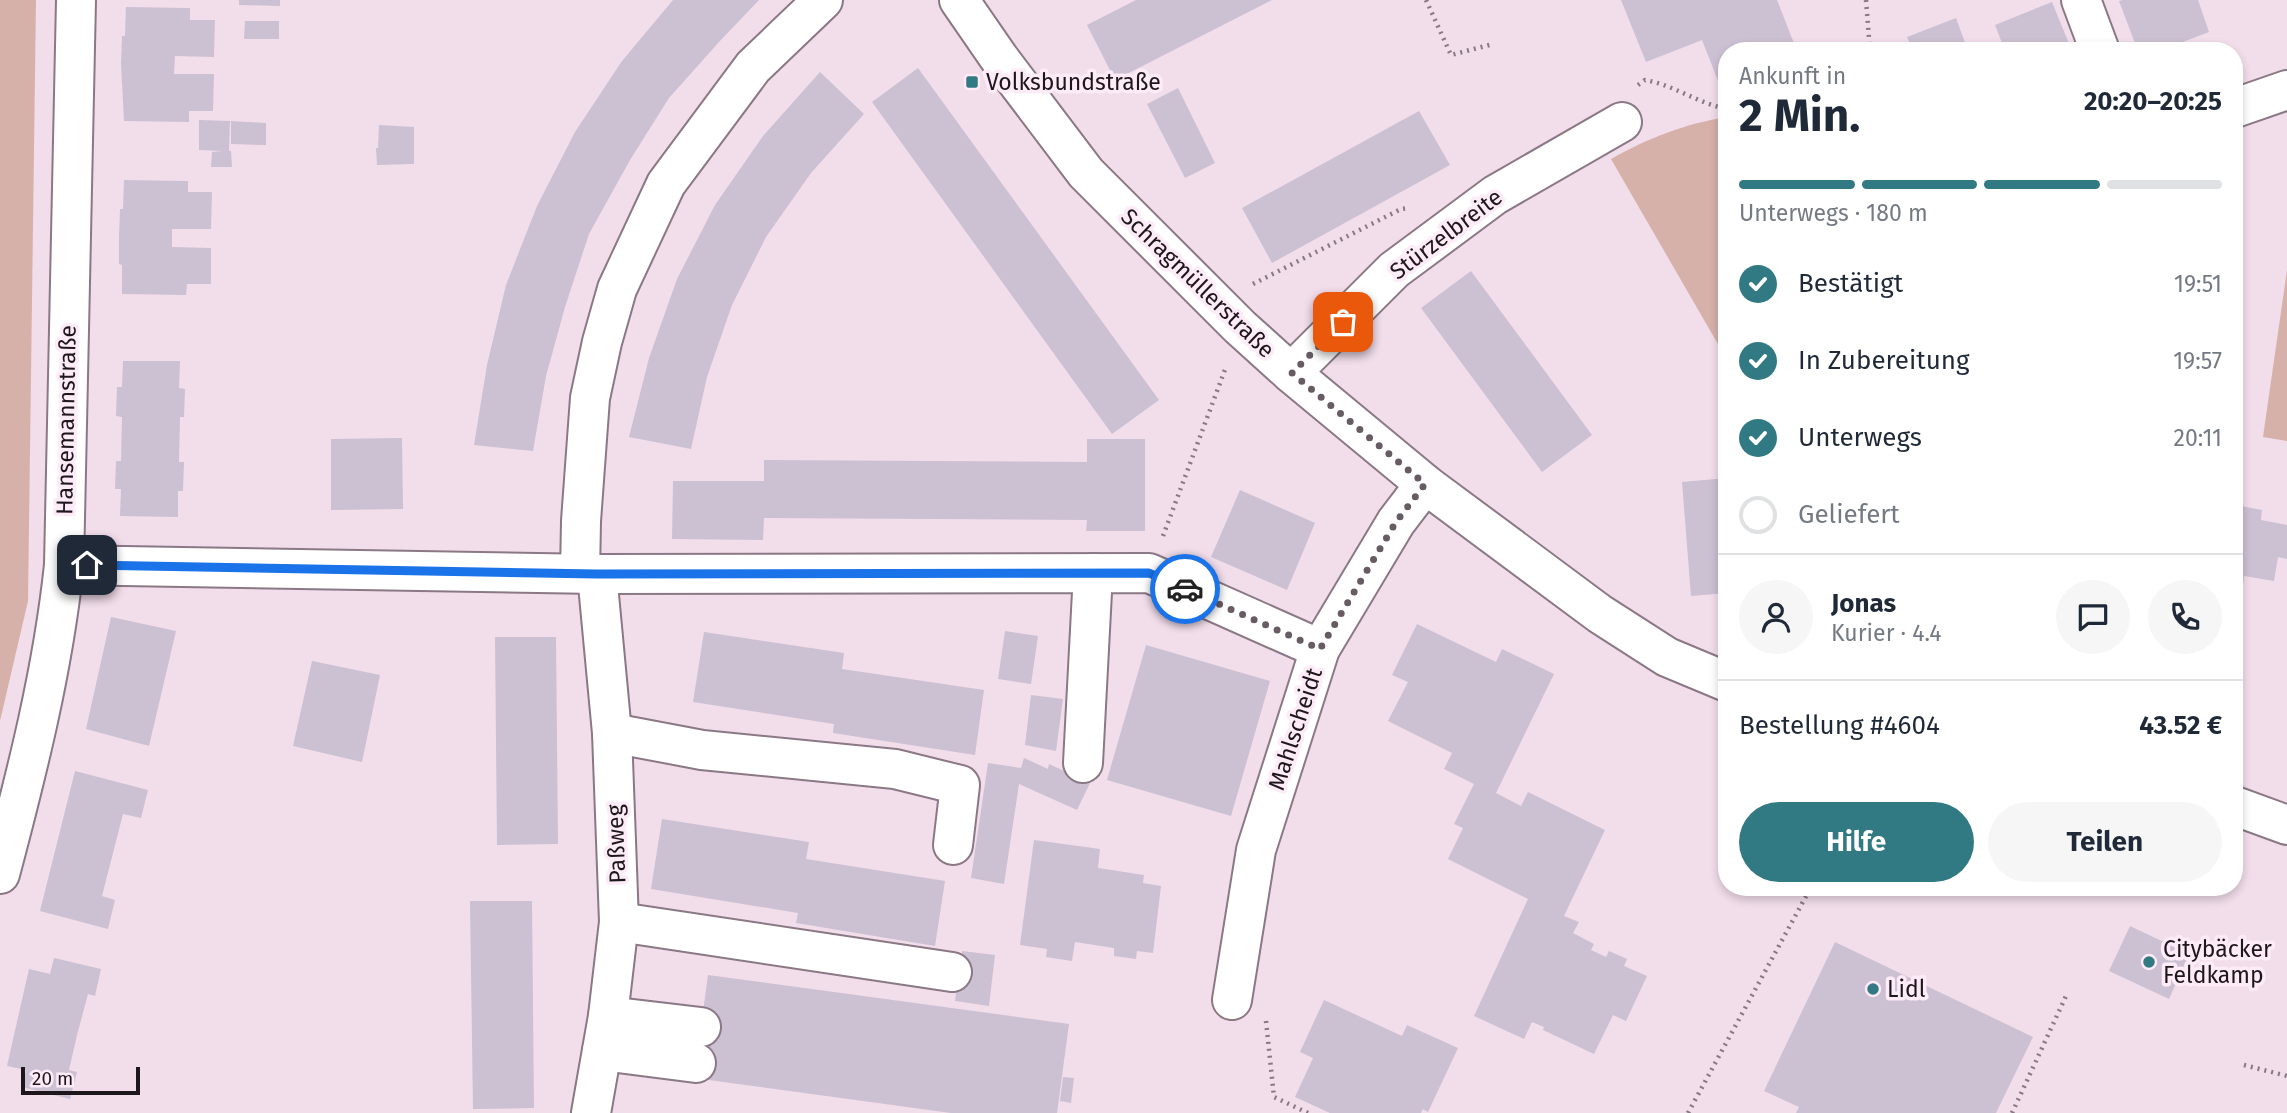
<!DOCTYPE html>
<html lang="de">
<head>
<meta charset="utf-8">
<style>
  :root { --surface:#fff; --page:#f6f6f7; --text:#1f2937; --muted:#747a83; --line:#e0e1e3; --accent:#327a83 }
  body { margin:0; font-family:"Fira Sans",sans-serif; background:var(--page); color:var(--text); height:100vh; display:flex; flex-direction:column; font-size:26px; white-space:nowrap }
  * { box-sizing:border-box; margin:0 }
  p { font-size:23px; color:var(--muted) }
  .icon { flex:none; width:38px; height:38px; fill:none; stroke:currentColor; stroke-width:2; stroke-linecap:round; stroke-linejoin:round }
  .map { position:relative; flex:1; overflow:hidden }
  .details { position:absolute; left:1718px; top:42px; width:525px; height:854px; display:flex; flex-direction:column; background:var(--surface); border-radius:28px; box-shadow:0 4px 10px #0003 }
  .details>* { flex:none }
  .scale { position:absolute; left:21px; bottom:18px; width:119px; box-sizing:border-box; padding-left:7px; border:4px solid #1d161b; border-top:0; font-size:19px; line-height:24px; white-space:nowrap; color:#1d161b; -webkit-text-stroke:5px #fdebf7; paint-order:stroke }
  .pin { position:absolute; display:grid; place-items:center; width:60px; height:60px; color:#fff; margin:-30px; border-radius:14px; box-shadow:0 4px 10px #0006 }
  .courier { position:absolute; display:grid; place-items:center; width:70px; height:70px; margin:-35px; border:5px solid #1a73e8; border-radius:50%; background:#fff; color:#222; box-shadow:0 2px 9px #0007 }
  .overview em { font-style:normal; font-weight:700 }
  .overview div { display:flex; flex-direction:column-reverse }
  .overview { display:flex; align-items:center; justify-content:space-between; height:119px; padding:0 21px }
  h1 { font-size:46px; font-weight:700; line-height:52px }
  .bar { display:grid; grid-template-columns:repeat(4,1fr); gap:10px 7px; align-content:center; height:84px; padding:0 21px }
  .bar i { height:9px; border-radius:5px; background:var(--line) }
  .bar .current { background:var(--accent) }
  .bar p { grid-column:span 4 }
  .line { display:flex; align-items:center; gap:18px; padding:0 21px; border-top:2px solid var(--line) }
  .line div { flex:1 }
  .round { display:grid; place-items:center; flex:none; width:74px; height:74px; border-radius:37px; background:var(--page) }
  ol { padding:0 21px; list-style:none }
  li { display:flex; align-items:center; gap:21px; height:77px }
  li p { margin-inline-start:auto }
  li .icon { padding:7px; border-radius:50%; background:var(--accent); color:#fff; stroke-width:4 }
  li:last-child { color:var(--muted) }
  li i { width:38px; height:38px; border:4px solid var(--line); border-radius:50% }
  .button { display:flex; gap:14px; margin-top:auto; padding:14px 21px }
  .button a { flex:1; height:80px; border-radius:42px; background:var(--accent); color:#fff; font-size:28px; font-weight:700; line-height:80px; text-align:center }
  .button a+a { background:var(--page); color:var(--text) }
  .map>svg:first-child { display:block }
  .green { fill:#d6b1a9 }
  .building { fill:#ccc0d3 }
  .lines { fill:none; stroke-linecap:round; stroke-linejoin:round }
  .minor-casing { stroke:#8b7885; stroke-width:42 }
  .path { stroke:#877982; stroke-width:4.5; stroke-dasharray:2 5; stroke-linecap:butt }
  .minor { stroke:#fff; stroke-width:38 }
  .done { stroke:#685c64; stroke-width:7; stroke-dasharray:0 12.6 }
  .route { stroke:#1a73e8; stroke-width:9 }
  .poi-dot { fill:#327a83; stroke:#fdebf7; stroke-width:2.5 }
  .labels { text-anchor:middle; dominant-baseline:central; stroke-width:7; stroke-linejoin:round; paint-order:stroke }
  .poi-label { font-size:23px; fill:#1d161b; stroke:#fdebf7; text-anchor:start }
  .street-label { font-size:23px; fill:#1d161b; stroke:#fdebf7 }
</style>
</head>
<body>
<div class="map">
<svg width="2287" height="1113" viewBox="0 0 2287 1113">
  <rect width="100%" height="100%" fill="#f2ddeb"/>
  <g class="green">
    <path d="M0 0H36L28 601 0 721Z"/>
    <path d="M1727 117V358H1726L1611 159C1646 139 1687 123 1727 117Z"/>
    <path d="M2287 270V441L2263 437Z"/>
  </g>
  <g class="building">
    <path d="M239 0H280V6L239 5Z"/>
    <path d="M673 0H759L719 42 669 98 630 160 589 234 565 307 546 376 533 451 474 445 487 365 506 285 537 206 575 132 622 61Z"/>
    <path d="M1136 0H1272L1115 80 1087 25Z"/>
    <path d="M1621 0H1777L1797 51H1727V94L1724 96 1702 40 1646 62Z"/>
    <path d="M2123 0H2198L2209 32 2159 51H2138L2119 1Z"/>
    <path d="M2052 2 2072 51H2005L1995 25Z"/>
    <path d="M126 7 190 8V20H215L214 57 175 56 174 74H214L213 111H189V122L124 121 121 64 122 36H125Z"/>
    <path d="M1956 18 1968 51H1913L1907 37Z"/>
    <path d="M245 21H279V39H244Z"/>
    <path d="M918 68 1159 400 1112 434 872 102Z"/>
    <path d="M820 72 864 114 811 173 766 237 732 305 707 377 691 449 629 437 649 358 677 279 715 205 763 136Z"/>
    <path d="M1178 88 1215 163 1185 178 1147 104Z"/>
    <path d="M1419 111 1450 165 1272 263 1242 208Z"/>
    <path d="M199 120 230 121 229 151H231L232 167H211L212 152 222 151 199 150Z"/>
    <path d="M231 121 266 123V145L231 144Z"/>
    <path d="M379 125 414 127V164L377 165 376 148H378Z"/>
    <path d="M124 180 188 181V192H212L211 229H172V247L211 248V284H187L186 295 122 294V265L119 264V237L120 209H123Z"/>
    <path d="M1471 271 1592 435 1542 472 1421 308Z"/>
    <path d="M123 361H180L179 388 185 389 184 417H180L179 462H184L183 491H178V517L120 516 121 489H115L116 461H121L122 417 116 416 117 387H122Z"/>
    <path d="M402 438 403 509 331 510V439Z"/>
    <path d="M1087 439H1145V531H1086L1087 520 764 518 763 540 672 539 673 481H764V460L1087 462Z"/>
    <path d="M1727 478V593L1691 596 1682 482Z"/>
    <path d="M1240 490 1315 523 1287 590 1211 557Z"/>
    <path d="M2235 505 2262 510 2261 520 2287 525V559L2278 557 2274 581 2244 576 2243 584 2235 583Z"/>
    <path d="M111 617 176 631 149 746 86 729Z"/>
    <path d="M1417 624 1496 662 1502 649 1554 674 1496 793 1521 806 1528 792 1605 830 1564 916 1579 922 1573 933 1594 944 1591 950 1606 957 1609 951 1627 959 1624 966 1647 976 1626 1021 1613 1015 1594 1054 1543 1030 1544 1027 1532 1022 1524 1039 1474 1016 1528 899 1448 859 1463 828 1454 824 1474 784 1444 769 1452 753 1388 721 1408 682 1392 675Z"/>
    <path d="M1005 631 1038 636 1031 684 998 679Z"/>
    <path d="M704 632 844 653 842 669 984 690 975 755 833 733 834 724 693 702Z"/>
    <path d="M495 637H556L558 844 497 845Z"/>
    <path d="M1146 645 1270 681 1231 816 1107 780Z"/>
    <path d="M312 661 380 675 362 762 293 746Z"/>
    <path d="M1031 695 1063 699 1056 751 1025 745Z"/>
    <path d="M1024 758 1048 769 1049 764 1090 783 1077 810 1019 784 1004 884 971 878 988 763 1021 768Z"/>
    <path d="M75 771 148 790 141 818 123 814 102 896 115 900 108 929 40 911Z"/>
    <path d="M662 819 809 842 806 859 945 881 935 946 796 923 798 913 651 889Z"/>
    <path d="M1034 840 1100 849 1098 868 1144 875 1143 883 1161 886 1153 953 1137 951 1136 959 1114 956V948L1075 942 1072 961 1046 957 1047 949 1020 945Z"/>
    <path d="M470 901H532L534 1108 473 1109Z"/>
    <path d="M2130 926 2189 954 2169 999 2109 971Z"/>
    <path d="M1835 942 2033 1037 1996 1113H1796L1799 1107 1764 1091Z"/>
    <path d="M962 951 995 955 989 1006 955 1001Z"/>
    <path d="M54 958 101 969 95 996 88 994 77 1035 69 1070 77 1072 70 1099 22 1087 26 1070 7 1066 29 969 50 974Z"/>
    <path d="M708 975 1069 1024 1057 1113H951L694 1078Z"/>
    <path d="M1324 1000 1402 1036 1407 1025 1458 1048 1428 1112 1423 1109 1421 1113H1330L1295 1097 1313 1058 1300 1052Z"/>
    <path d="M1063 1077 1074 1078 1071 1103 1060 1101Z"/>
  </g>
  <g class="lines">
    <defs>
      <g id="minor">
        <path d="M959 0 999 58 1086 173 1240 327 1291 373 1425 484 1600 614 1667 657 1727 682"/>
        <path d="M2081 0 2100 51"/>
        <path d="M2235 108 2287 90"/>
        <path d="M1291 373 1394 270 1495 195 1622 122"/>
        <path d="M64 565 597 574 1149 573 1320 649"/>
        <path d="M580 573 581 521 590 398 602 342 617 289 666 184 753 67 823 0"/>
        <path d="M612 733 702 750 895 769 960 785 953 845"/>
        <path d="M1083 763 1093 573"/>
        <path d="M2235 806 2287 825"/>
        <path d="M0 874C27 772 53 670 64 565L76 0"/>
        <path d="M619 922 952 972"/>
        <path d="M1232 1000 1256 850 1320 649 1396 522 1425 484"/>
        <path d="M608 1016 701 1027"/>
        <path d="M602 1051 696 1063"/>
        <path d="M591 1113 608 1016 619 922 612 733 597 574"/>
      </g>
    </defs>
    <use href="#minor" class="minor-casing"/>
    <g class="path">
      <path d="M1426 0 1451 55 1493 44"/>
      <path d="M1866 0 1870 51"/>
      <path d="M1638 85 1645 80C1674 85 1697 103 1727 109"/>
      <path d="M1253 284 1401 209 1408 208"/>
      <path d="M1163 536 1226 367"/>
      <path d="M1266 1021 1274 1097 1308 1113"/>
      <path d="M2244 1065 2287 1076"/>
      <path d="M1688 1113 1811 887"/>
      <path d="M2012 1113 2066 996"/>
    </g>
    <use href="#minor" class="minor"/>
  </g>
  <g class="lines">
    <path class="done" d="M1185 589 1320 649 1396 522 1425 484 1292 373 1343 322"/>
    <path class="route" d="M87 565 597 574 1149 573 1185 589"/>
  </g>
  <g class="poi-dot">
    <rect x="965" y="75" width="14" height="14" rx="3.5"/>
    <circle cx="2149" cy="962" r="7"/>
    <circle cx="1873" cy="989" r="7"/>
  </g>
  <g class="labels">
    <g class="poi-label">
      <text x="986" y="82">Volksbundstraße</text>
      <text x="2163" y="949">Citybäcker<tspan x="2163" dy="26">Feldkamp</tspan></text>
      <text x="1887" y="989">Lidl</text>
    </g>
    <g class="street-label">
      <text transform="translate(1446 234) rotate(-37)">Stürzelbreite</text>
      <text transform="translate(1198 283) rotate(44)">Schragmüllerstraße</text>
      <text transform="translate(66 420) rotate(-89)">Hansemannstraße</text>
      <text transform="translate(1295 729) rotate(-72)">Mahlscheidt</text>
      <text transform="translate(616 844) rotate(-92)">Paßweg</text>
    </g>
  </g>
</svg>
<div class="scale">20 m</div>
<div class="pin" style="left:1343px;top:322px;background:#ea580c"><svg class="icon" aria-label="bag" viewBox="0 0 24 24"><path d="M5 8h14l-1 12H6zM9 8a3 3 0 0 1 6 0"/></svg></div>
<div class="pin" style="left:87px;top:565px;background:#1f2937"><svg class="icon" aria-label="home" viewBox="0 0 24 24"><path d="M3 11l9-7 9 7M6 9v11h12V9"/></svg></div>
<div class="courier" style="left:1185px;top:589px"><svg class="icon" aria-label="car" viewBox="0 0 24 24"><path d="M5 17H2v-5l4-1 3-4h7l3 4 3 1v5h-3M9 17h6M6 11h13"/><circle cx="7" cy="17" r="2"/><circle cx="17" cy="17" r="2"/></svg></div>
<section class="details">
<div class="overview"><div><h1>2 Min.</h1><p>Ankunft in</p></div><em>20:20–20:25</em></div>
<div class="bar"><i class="current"></i><i class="current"></i><i class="current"></i><i></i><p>Unterwegs · 180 m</p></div>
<ol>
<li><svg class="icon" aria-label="check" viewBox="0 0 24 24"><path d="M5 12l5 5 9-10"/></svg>Bestätigt<p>19:51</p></li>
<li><svg class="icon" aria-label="check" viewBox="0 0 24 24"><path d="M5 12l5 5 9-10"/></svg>In Zubereitung<p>19:57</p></li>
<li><svg class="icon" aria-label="check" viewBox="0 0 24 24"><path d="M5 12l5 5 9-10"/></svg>Unterwegs<p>20:11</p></li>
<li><i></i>Geliefert</li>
</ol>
<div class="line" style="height:126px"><a class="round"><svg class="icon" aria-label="person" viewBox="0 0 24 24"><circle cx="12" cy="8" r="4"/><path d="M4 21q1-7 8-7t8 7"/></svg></a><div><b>Jonas</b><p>Kurier · 4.4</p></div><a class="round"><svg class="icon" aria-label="chat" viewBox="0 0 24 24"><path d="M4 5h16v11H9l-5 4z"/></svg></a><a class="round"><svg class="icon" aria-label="phone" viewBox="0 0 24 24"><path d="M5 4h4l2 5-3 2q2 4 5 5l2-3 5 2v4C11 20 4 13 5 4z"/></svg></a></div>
<div class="line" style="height:91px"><div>Bestellung #4604</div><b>43.52 €</b></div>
<div class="button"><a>Hilfe</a><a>Teilen</a></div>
</section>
</div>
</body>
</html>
